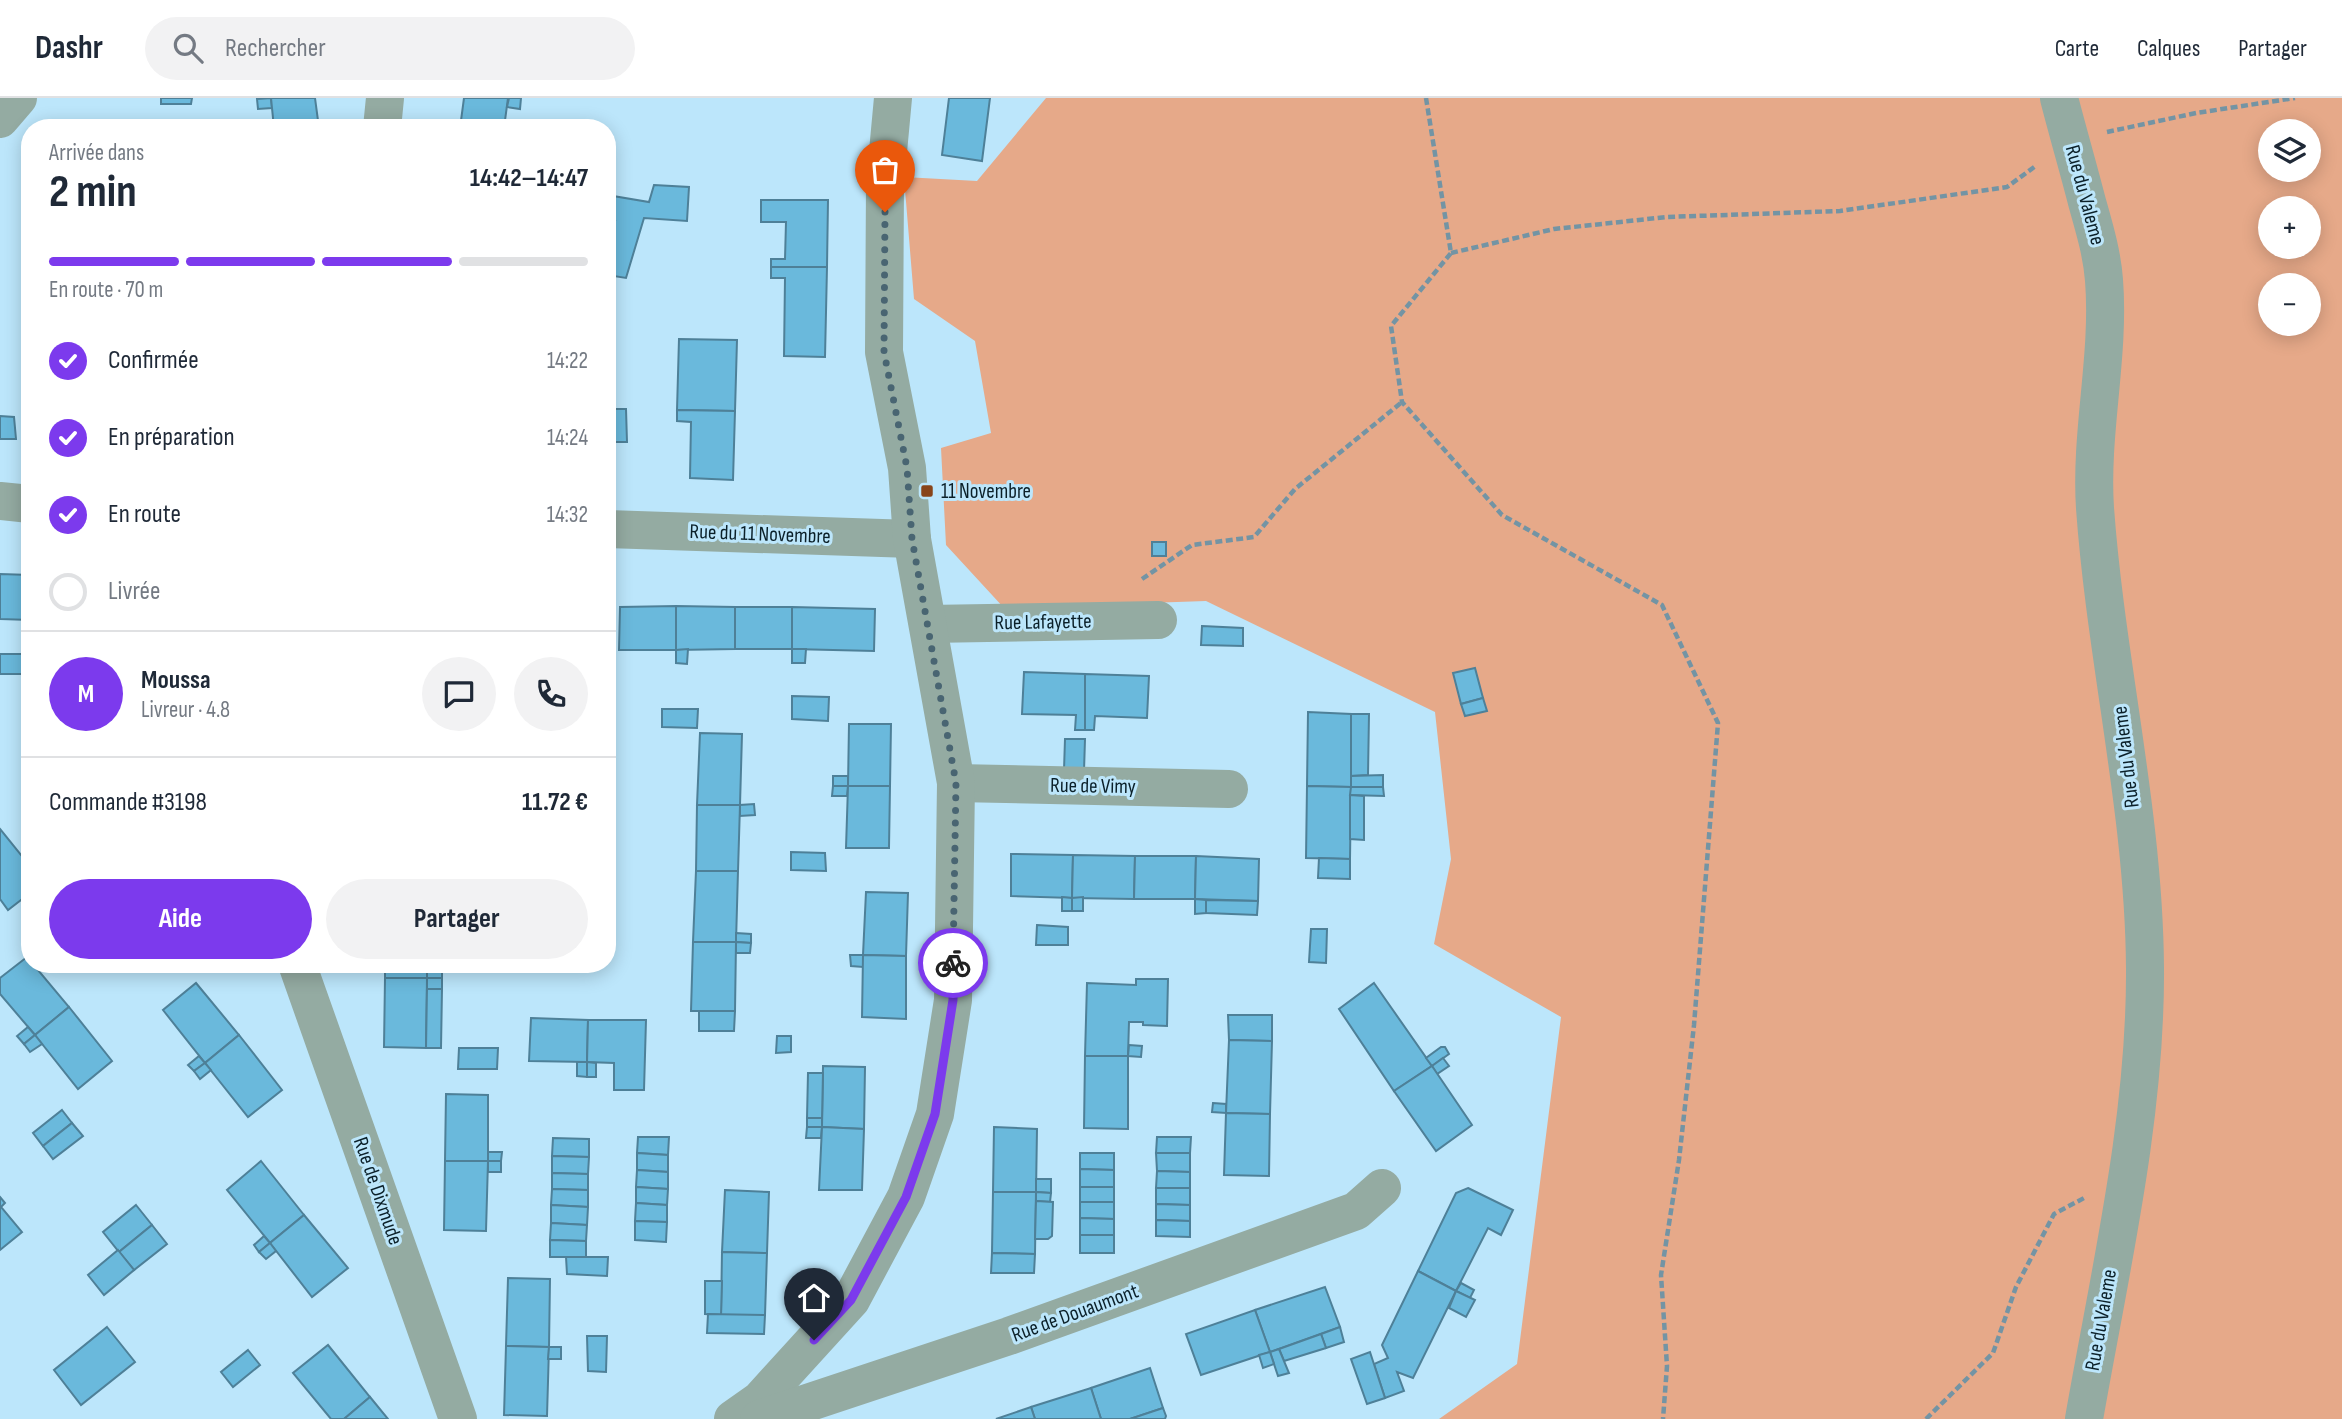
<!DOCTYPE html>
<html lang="fr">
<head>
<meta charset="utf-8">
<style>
  :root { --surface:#fff; --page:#f2f2f3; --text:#1f2937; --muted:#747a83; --line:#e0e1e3; --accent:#7c3aed }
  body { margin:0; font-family:"Sofia Sans Condensed",sans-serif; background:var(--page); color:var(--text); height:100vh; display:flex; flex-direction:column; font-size:26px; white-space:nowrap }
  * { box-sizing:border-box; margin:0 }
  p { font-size:23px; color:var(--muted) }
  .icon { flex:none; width:38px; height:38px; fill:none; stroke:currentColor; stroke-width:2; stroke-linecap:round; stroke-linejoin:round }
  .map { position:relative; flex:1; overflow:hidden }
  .sheet { position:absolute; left:21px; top:21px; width:595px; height:854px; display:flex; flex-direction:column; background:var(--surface); border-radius:28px; box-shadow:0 4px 18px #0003 }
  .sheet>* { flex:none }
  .buttons { position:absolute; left:2258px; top:21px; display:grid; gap:14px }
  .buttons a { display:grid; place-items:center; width:63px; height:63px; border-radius:50%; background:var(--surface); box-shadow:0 4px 18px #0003; font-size:35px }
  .pin { position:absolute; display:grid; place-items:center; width:60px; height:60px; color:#fff; margin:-72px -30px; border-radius:50% 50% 50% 0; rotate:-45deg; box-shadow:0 0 7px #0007 }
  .pin .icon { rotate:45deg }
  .courier { position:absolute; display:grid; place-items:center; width:70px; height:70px; margin:-35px; border:5px solid #7c3aed; border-radius:50%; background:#fff; color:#222; box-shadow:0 2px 9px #0007 }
  .overview em { font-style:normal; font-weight:700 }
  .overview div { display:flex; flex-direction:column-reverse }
  .overview { display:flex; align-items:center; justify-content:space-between; height:119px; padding:0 28px }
  h1 { font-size:46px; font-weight:700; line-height:52px }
  .bar { display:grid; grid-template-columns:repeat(4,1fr); gap:10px 7px; align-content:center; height:84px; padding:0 28px }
  .bar i { height:9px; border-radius:5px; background:var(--line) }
  .bar .active { background:var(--accent) }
  .bar p { grid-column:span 4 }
  .line { display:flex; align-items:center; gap:18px; padding:0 28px; border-top:2px solid var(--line) }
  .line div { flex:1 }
  .round { display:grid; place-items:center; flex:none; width:74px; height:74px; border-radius:37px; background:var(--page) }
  ol { padding:0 28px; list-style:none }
  li { display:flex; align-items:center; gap:21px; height:77px }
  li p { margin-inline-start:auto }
  li .icon { padding:7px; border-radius:50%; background:var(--accent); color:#fff; stroke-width:4 }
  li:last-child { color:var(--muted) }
  li i { width:38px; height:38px; border:4px solid var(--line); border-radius:50% }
  .primary-button { display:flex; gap:14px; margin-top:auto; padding:14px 28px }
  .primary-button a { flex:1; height:80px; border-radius:42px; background:var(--accent); color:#fff; font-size:28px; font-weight:700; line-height:80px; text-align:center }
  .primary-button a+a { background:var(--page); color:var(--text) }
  header { display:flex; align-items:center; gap:42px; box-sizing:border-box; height:98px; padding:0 35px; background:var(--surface); border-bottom:2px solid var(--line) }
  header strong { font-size:33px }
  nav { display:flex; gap:38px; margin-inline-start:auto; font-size:24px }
  .search { width:490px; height:63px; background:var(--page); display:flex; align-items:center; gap:18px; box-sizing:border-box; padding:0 24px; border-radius:38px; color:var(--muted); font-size:26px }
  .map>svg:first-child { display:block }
  .green { fill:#e6a989; fill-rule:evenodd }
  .building { fill:#6ab9dc; stroke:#4e8098; stroke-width:2 }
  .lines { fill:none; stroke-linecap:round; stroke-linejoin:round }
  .path { stroke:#7394a4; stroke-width:4.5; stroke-dasharray:7 3.5; stroke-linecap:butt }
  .minor { stroke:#94aba2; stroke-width:38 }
  .done { stroke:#496572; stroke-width:7; stroke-dasharray:0 12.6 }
  .route { stroke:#7c3aed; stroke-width:9 }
  .poi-dot { fill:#884419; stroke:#bce6fb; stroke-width:2.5 }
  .labels { text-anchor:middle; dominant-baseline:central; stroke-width:6; stroke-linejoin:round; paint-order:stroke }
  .street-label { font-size:21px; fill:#0b2029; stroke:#bce6fb }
  .poi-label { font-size:21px; fill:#0b2029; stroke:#bce6fb; text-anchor:start }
</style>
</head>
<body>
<header>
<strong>Dashr</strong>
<div class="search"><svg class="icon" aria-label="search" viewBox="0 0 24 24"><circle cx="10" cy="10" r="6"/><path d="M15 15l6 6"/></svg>Rechercher</div>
<nav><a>Carte</a><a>Calques</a><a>Partager</a></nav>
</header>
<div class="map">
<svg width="2342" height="1321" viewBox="0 0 2342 1321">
  <rect width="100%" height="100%" fill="#bce6fb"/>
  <path class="green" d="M1046 0H2342V1321H1439L1517 1266 1561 919 1434 846 1451 761 1435 614 1206 503 1004 510 946 447 941 350 991 335 975 243 914 201 904 79 977 83ZM2270 33H2308V72H2270ZM2270 110H2308V149H2270ZM2270 187H2308V226H2270Z"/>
  <g class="building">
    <path d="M161 0H192L191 6H161Z"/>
    <path d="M271 0 272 10 258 11 257 1Z"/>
    <path d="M271 0H315L319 30H274Z"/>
    <path d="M464 0H508L504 30H460Z"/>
    <path d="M509 0H521L520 11 507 9Z"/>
    <path d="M949 0H990L982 63 942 57Z"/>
    <path d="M654 87 689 89 687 123 644 120 626 180 607 177V135L611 134 615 123 607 121V97L649 104Z"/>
    <path d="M761 102H828L827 169H771V161H785L786 124H761Z"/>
    <path d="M771 169H827L825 259 784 258 785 180H771Z"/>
    <path d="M679 241 737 242 735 313 677 312Z"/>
    <path d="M607 311H626L627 344H607Z"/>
    <path d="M677 312 735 313 733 382 690 380 691 324 677 323Z"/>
    <path d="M0 318 14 319 16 341H0Z"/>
    <rect x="1152" y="444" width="14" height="14"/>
    <path d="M0 476 30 477V522L0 521Z"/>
    <path d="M676 508 735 509V551L676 552Z"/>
    <path d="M676 508V552H619L620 509Z"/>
    <rect x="735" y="509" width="57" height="42"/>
    <path d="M792 509 875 511 874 553 792 551Z"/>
    <path d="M1202 528 1243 530V548L1201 547Z"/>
    <path d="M688 551 687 566 676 565V552Z"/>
    <path d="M792 551H806L805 565H792Z"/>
    <rect x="0" y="556" width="28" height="20"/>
    <path d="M1475 570 1483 600 1461 606 1453 575Z"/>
    <path d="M1024 574 1085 576V632H1075L1076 617 1022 616Z"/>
    <path d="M1085 576 1149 578 1147 620 1095 618 1094 632H1085Z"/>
    <path d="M792 598 829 599 828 623 792 621Z"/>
    <path d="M1483 600 1487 613 1465 618 1461 606Z"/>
    <path d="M662 611H698L697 630 662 629Z"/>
    <path d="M1308 614 1351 616V689L1307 688Z"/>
    <path d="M1351 616H1369L1368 677 1351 678Z"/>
    <path d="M849 626H891L890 688H848Z"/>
    <path d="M700 635 742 636 740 707H697Z"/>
    <path d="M1065 641H1085L1084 673 1064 672Z"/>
    <path d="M1383 677V689H1351V678Z"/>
    <rect x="833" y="678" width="15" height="10"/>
    <path d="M833 688H848L847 698H832Z"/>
    <path d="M848 688H890L889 750H846Z"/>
    <path d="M1307 688 1351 689 1350 761 1306 760Z"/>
    <path d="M1351 689H1383L1384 698 1350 697Z"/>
    <path d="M1350 697 1364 698V742L1350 741Z"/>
    <path d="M754 706 755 717 740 718V707Z"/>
    <path d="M697 707H740L738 773H696Z"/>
    <path d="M0 731 30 768V795L8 812 0 801Z"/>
    <path d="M791 754 825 755 826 773 791 772Z"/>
    <path d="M1011 756 1073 757 1072 800 1011 798Z"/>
    <path d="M1073 757 1135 758 1134 801 1072 800Z"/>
    <path d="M1135 758H1196L1195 801H1134Z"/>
    <path d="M1196 758 1259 761 1258 803 1195 801Z"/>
    <path d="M1319 760 1350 761V781L1318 780Z"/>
    <path d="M696 773H738L736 844H693Z"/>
    <path d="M866 794 908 795 906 858 863 857Z"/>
    <path d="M1062 799 1072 800V813H1062Z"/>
    <path d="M1083 799V813H1072V800Z"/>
    <path d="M1195 801 1206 802V815L1195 816Z"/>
    <path d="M1206 802 1258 803 1257 817 1206 815Z"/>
    <path d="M1037 827 1068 829V847H1036Z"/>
    <path d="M1311 831H1327L1326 865 1309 864Z"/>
    <path d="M736 835 751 836V845L736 844Z"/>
    <path d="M693 844H736L735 913H691Z"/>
    <path d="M736 844 751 845 750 855H736Z"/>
    <path d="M850 857H863V869L851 868Z"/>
    <path d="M863 857 906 858V921L862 919Z"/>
    <path d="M27 859 30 866H33L69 909 35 937 0 896V880Z"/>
    <rect x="385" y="866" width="42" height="14"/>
    <rect x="427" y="871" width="15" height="9"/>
    <path d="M385 880H427L426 950 384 949Z"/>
    <rect x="427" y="880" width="15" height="11"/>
    <path d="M1136 881H1168L1167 928 1143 927V924H1129L1128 958H1085L1087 885 1136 887Z"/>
    <path d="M196 885 239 937 205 965 163 912Z"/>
    <path d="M1374 885 1432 968 1394 993 1339 911Z"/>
    <path d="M427 891H442L441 950H426Z"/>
    <path d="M69 909 112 963 78 991 35 937Z"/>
    <path d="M699 913H735L734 933H699Z"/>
    <path d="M1228 917H1272V943L1229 942Z"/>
    <path d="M531 920 588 922 587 964 529 963Z"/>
    <path d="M588 922H646L644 992H614V965L587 964Z"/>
    <path d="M28 929 35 937 24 946 17 938Z"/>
    <path d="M35 937 42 946 30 954 24 946Z"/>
    <path d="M239 937 282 992 248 1019 205 965Z"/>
    <path d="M777 938H791V954L776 955Z"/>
    <path d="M1229 942 1272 943 1270 1016 1226 1015Z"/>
    <path d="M1129 947 1142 948 1141 959 1128 958Z"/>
    <path d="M1441 949H1445L1449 956 1432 968 1426 960Z"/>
    <path d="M459 950H498L497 971H458Z"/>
    <path d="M199 958 205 965 194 973 188 967Z"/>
    <path d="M1085 958H1128V1031L1084 1030Z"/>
    <path d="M1443 960 1449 968 1437 976 1432 968Z"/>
    <path d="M577 964H587V979L577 978Z"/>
    <path d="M587 964 596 965V979H587Z"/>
    <path d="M205 965 211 972 200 981 194 973Z"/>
    <path d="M823 968 865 969 864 1031 822 1029Z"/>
    <path d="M1432 968 1472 1027 1436 1053 1394 993Z"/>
    <path d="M808 975H823L822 1020H807Z"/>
    <path d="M446 996 488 997V1063H445Z"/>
    <path d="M1213 1005 1226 1006V1015L1212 1014Z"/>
    <path d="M62 1012 72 1025 43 1048 33 1035Z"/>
    <path d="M1226 1015 1270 1016 1269 1078 1224 1077Z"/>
    <rect x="807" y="1020" width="15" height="9"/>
    <path d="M72 1025 83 1038 53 1061 43 1048Z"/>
    <path d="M807 1029H822L821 1040H806Z"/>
    <path d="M822 1029 864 1031 862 1092H819Z"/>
    <path d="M994 1029 1037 1031 1036 1094H993Z"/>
    <path d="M638 1039H669L668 1057 637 1055Z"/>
    <path d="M1157 1039H1191L1190 1055H1156Z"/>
    <path d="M553 1040 589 1041V1059L552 1058Z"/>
    <path d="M488 1054H502L501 1063H488Z"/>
    <path d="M637 1055 668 1057V1074L637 1072Z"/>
    <path d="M1080 1055H1114V1072L1080 1071Z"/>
    <path d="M1156 1055H1190V1074L1157 1073Z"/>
    <path d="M552 1058 589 1059 588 1076 552 1075Z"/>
    <path d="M261 1063 304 1117 270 1145 227 1092Z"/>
    <path d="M445 1063H488L486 1133 444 1132Z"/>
    <rect x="488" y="1063" width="13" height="11"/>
    <path d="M1080 1071 1114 1072V1089H1080Z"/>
    <path d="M637 1072 668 1074V1091L636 1089Z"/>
    <path d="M1157 1073 1190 1074V1090H1156Z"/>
    <path d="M552 1075 588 1076V1092L552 1091Z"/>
    <path d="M1036 1081H1051V1095L1036 1094Z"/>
    <path d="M636 1089 668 1091 667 1107 636 1105Z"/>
    <rect x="1080" y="1089" width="34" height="15"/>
    <path d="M1156 1090H1190V1107L1156 1106Z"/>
    <path d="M1468 1090 1513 1112 1501 1137 1488 1130 1456 1193 1418 1173 1456 1095Z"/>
    <path d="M552 1091 588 1092V1109L551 1107Z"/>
    <path d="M725 1092 769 1094 767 1155 722 1154Z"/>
    <path d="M993 1094H1036L1035 1156 992 1155Z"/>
    <path d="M1036 1094 1051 1095 1050 1104 1036 1103Z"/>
    <path d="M0 1099 5 1105 1 1109 22 1134 0 1152Z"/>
    <path d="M1036 1103 1053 1104 1052 1138 1048 1141H1035Z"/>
    <path d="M1080 1104H1114V1121L1080 1120Z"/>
    <path d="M636 1105 667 1107V1124L635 1123Z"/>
    <path d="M1156 1106 1190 1107V1123L1156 1122Z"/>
    <path d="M136 1107 152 1127 119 1154 103 1134Z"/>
    <path d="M551 1107 588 1109 587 1127 551 1125Z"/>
    <path d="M304 1117 348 1170 312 1199 270 1145Z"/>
    <path d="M1080 1120 1114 1121V1137H1080Z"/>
    <path d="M1156 1122 1190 1123V1139L1156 1138Z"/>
    <path d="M635 1123 667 1124 666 1144 635 1142Z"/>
    <path d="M551 1125 587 1127 586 1143 550 1142Z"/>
    <path d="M152 1127 167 1146 134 1172 119 1154Z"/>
    <rect x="1080" y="1137" width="34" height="18"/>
    <path d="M264 1138 270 1145 259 1154 254 1147Z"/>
    <path d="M550 1142 586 1143V1159H550Z"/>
    <path d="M270 1145 276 1153 266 1161 259 1154Z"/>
    <path d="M118 1152 134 1172 104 1197 88 1177Z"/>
    <path d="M722 1154 767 1155 765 1217H721Z"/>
    <path d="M992 1155 1035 1156 1034 1175H991Z"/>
    <path d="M566 1159H608L607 1178 567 1176Z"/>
    <path d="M1418 1173 1456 1193 1413 1280 1397 1274 1404 1293 1385 1300 1374 1266 1388 1260 1382 1247Z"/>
    <path d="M508 1180 550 1181 549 1249 506 1248Z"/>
    <path d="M705 1183H722L721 1217 705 1216Z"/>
    <path d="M1461 1185 1474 1192 1470 1200 1456 1193Z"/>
    <path d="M1325 1189 1340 1229 1270 1254 1255 1212Z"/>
    <path d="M1456 1193 1475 1202 1466 1219 1449 1210Z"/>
    <path d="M1255 1212 1270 1254 1201 1277 1186 1236Z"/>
    <path d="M708 1216 765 1217 764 1236 707 1235Z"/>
    <path d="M107 1229 135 1264 81 1307 54 1272Z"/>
    <path d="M1340 1229 1344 1244 1326 1250 1321 1236Z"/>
    <path d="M1321 1236 1326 1250 1284 1263 1279 1251Z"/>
    <path d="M587 1238H607L606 1274 588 1273Z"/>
    <path d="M328 1247 370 1299 344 1321H331L293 1275Z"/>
    <path d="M506 1248 549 1249 547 1318 504 1317Z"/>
    <path d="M549 1249H561V1261H548Z"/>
    <path d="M1279 1251 1289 1275 1278 1278 1270 1254Z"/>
    <path d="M248 1252 260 1267 233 1289 221 1274Z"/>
    <path d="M1270 1254 1274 1266 1263 1270 1259 1257Z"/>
    <path d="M1370 1254 1385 1300 1367 1306 1351 1261Z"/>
    <path d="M1150 1270 1163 1310 1130 1321H1101L1091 1290Z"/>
    <path d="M1091 1290 1101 1321H1035L1031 1309Z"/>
    <path d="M370 1299 388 1321H344Z"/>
    <path d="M1031 1309 1035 1321H996Z"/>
    <path d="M1163 1310 1166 1318 1165 1321H1130Z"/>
  </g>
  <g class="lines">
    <g class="path">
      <path d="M1426 0 1451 155 1391 228 1402 304 1502 417 1662 507 1718 625 1694 927 1679 1062 1661 1177 1667 1268 1663 1321"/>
      <path d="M2107 34 2196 15 2295 0"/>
      <path d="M1451 155 1554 131 1667 119 1840 113 2007 89 2037 67"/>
      <path d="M1142 481 1192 447 1254 439 1295 391 1402 304"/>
      <path d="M1926 1321 1993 1255 2016 1189 2054 1116 2084 1100"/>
    </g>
    <g class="minor">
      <path d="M2059 0C2068 35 2078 69 2087 104 2094 129 2102 155 2104 182 2110 258 2090 334 2095 410 2106 563 2144 715 2145 870 2146 1021 2110 1172 2084 1321"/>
      <path d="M0 21 18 0"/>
      <path d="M382 30 385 0"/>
      <path d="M0 403 30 406"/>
      <path d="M607 431 912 441"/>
      <path d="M928 526 1158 522"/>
      <path d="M956 685 1229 691"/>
      <path d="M297 866 458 1321"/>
      <path d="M733 1321 760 1302 851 1202 906 1099 935 1016 953 902 956 685 912 441 907 370 884 254 885 86 893 0"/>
      <path d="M759 1321 1009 1238 1356 1113 1382 1090"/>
    </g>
  </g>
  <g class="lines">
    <path class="done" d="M885 114 884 254 907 370 912 441 956 685 953 865"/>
    <path class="route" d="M814 1242 851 1202 906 1099 935 1016 953 902V865"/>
  </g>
  <rect class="poi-dot" x="920" y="386" width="14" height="14" rx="3.5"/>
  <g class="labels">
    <g class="street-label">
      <text transform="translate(2085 97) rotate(75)">Rue du Valeme</text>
      <text transform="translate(760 436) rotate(2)">Rue du 11 Novembre</text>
      <text transform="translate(1043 524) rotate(-1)">Rue Lafayette</text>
      <text transform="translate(2126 659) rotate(-97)">Rue du Valeme</text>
      <text transform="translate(1093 688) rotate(1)">Rue de Vimy</text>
      <text transform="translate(378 1093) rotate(71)">Rue de Dixmude</text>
      <text transform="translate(1075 1215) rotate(-20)">Rue de Douaumont</text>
      <text transform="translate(2101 1222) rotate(-80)">Rue du Valeme</text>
    </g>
    <g class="poi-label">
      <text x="941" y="393">11 Novembre</text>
    </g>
  </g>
</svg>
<div class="buttons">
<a><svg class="icon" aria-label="layers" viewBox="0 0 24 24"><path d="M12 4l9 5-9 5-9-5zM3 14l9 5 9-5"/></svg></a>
<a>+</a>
<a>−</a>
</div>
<div class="pin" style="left:885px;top:114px;background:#ea580c"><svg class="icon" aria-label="bag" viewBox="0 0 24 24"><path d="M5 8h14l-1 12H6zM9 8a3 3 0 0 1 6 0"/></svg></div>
<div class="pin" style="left:814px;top:1242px;background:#1f2937"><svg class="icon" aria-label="home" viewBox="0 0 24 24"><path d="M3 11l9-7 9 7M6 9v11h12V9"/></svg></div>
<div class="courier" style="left:953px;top:865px"><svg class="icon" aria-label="bike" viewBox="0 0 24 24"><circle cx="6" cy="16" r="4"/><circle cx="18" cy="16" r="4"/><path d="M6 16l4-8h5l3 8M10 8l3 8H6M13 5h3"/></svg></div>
<section class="sheet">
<div class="overview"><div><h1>2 min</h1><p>Arrivée dans</p></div><em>14:42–14:47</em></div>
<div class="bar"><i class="active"></i><i class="active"></i><i class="active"></i><i></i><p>En route · 70 m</p></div>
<ol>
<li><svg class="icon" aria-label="check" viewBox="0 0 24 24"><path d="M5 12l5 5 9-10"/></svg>Confirmée<p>14:22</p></li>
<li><svg class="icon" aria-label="check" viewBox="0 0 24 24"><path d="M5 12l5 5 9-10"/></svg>En préparation<p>14:24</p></li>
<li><svg class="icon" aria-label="check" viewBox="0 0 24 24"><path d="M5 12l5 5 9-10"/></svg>En route<p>14:32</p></li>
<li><i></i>Livrée</li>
</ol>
<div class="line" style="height:126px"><b class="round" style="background:var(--accent);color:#fff">M</b><div><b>Moussa</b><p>Livreur · 4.8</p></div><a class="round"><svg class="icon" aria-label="chat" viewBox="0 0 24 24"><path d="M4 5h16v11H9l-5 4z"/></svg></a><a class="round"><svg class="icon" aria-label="phone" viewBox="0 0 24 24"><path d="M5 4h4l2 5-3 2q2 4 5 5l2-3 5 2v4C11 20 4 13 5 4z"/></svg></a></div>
<div class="line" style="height:91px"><div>Commande #3198</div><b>11.72 €</b></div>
<div class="primary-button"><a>Aide</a><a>Partager</a></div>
</section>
</div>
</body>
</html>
